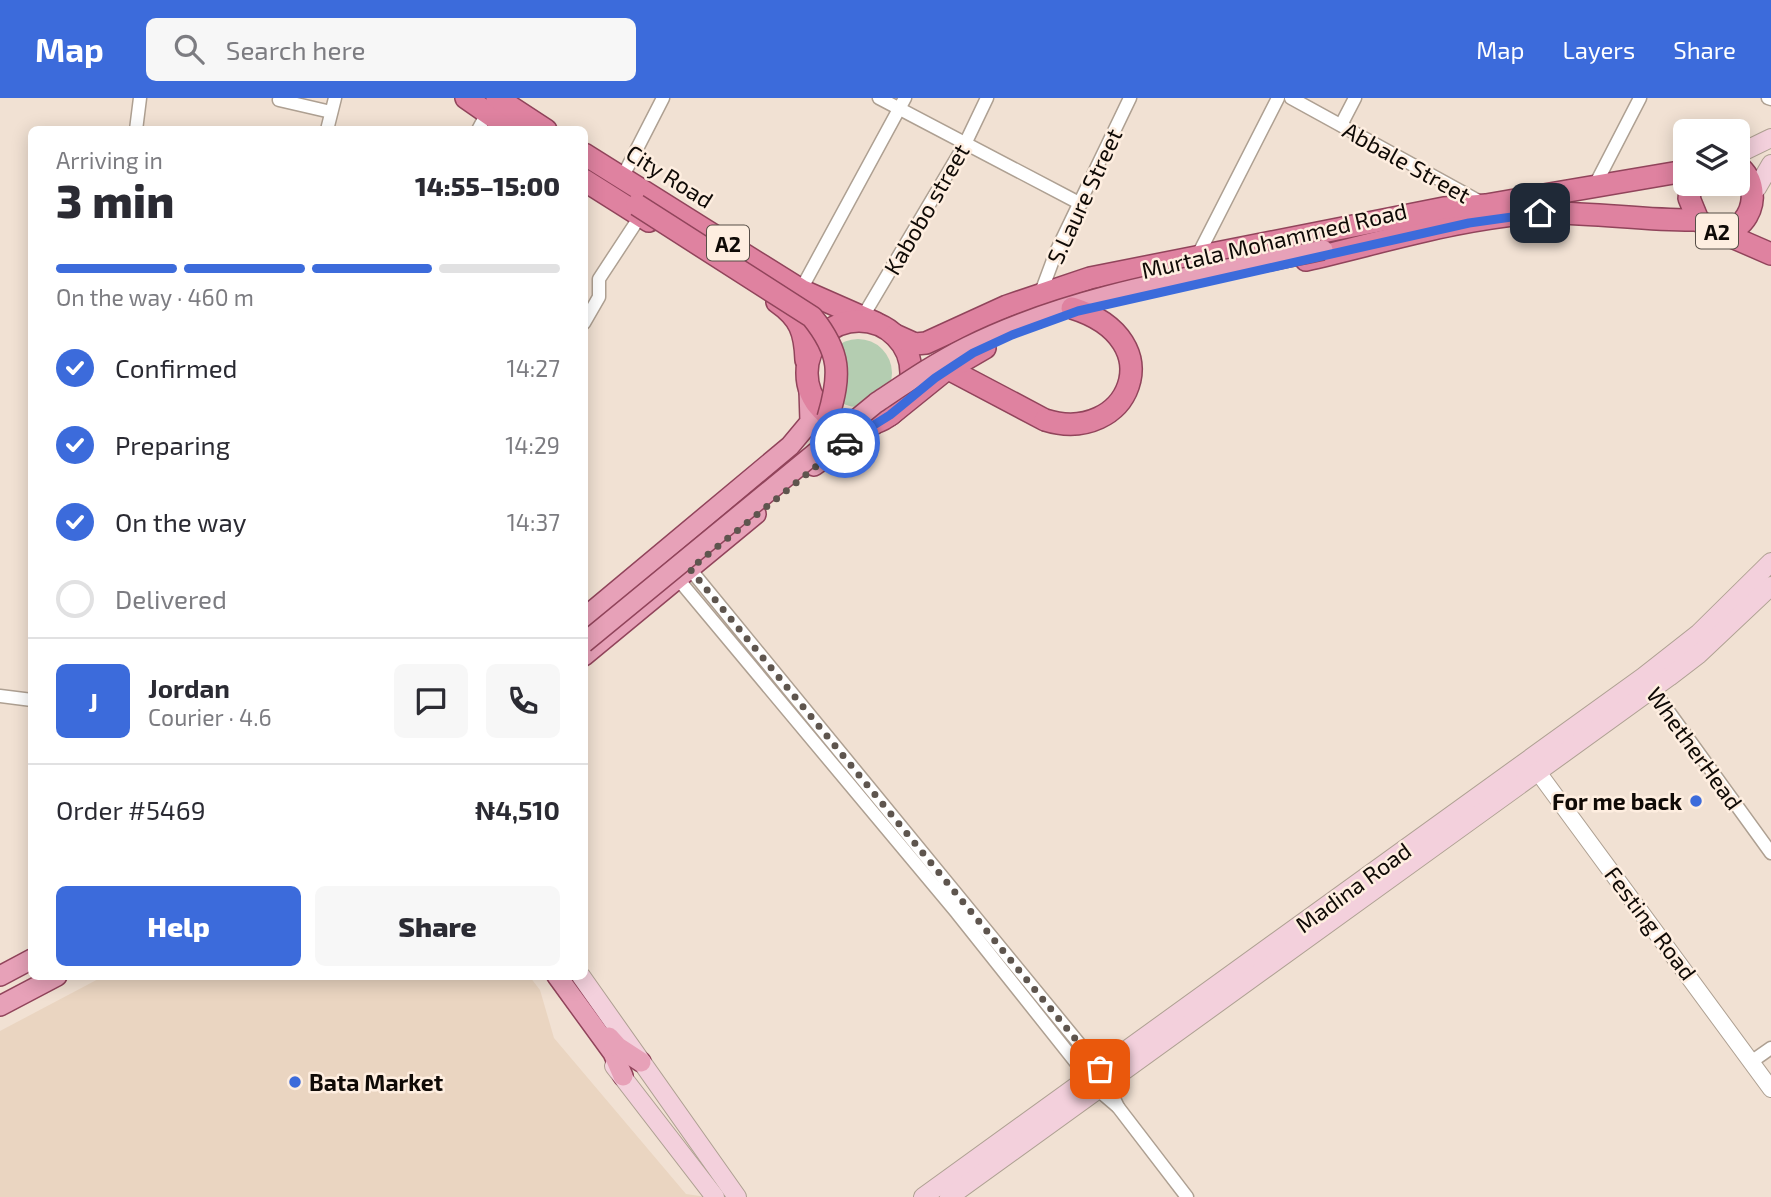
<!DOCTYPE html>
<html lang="en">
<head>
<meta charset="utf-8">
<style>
  :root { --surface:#fff; --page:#f7f7f7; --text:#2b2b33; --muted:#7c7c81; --line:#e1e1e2; --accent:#3c6bdb }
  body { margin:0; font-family:"Exo 2",sans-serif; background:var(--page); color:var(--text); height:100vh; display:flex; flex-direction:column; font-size:26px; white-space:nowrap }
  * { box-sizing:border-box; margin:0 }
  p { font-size:23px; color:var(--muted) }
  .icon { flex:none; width:38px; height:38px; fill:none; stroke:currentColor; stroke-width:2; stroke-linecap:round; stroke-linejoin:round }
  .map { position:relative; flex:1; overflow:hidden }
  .details { position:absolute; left:28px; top:28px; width:560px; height:854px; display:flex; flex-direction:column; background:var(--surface); border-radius:10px; box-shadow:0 4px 18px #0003 }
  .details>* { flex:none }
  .buttons { position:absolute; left:1673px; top:21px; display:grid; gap:14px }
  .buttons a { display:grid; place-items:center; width:77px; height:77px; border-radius:10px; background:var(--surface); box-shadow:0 4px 18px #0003; font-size:35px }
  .pin { position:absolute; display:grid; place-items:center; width:60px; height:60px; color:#fff; margin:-30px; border-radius:14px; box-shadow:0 4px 10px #0006 }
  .courier { position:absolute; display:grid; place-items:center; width:70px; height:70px; margin:-35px; border:5px solid #3c6bdb; border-radius:50%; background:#fff; color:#222; box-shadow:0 2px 9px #0007 }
  .headline em { font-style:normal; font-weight:800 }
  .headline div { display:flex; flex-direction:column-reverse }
  .headline { display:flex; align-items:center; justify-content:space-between; height:119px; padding:0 28px }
  h1 { font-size:46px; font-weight:800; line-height:52px }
  .bar { display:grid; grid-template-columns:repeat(4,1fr); gap:10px 7px; align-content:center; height:84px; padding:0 28px }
  .bar i { height:9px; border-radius:5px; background:var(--line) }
  .bar .current { background:var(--accent) }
  .bar p { grid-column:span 4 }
  .line { display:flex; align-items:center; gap:18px; padding:0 28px; border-top:2px solid var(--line) }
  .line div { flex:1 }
  .round { display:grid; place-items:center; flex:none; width:74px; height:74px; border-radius:10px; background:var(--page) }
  ol { padding:0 28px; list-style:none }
  li { display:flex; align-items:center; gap:21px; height:77px }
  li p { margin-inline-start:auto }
  li .icon { padding:7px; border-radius:50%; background:var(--accent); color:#fff; stroke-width:4 }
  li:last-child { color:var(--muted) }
  li i { width:38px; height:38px; border:4px solid var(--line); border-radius:50% }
  .cta { display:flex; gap:14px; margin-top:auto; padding:14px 28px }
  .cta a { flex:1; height:80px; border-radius:10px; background:var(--accent); color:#fff; font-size:28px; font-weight:800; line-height:80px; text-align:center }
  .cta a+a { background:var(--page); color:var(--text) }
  header { display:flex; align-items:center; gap:42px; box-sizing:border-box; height:98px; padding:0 35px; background:var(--accent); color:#fff }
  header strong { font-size:33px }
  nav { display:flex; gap:38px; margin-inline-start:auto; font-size:24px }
  .search { width:490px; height:63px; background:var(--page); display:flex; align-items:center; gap:18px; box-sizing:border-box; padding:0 24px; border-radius:10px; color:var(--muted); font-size:26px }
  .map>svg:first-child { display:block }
  .built { fill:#ead5c1 }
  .green { fill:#b4cdb1 }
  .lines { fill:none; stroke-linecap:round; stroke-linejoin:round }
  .minor-casing { stroke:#aea092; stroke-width:15 }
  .tertiary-casing { stroke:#aea092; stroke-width:18 }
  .secondary-casing { stroke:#aea092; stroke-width:20 }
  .primary-casing { stroke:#91445b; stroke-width:22 }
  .trunk-casing { stroke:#91445b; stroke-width:24 }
  .minor { stroke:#fff; stroke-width:12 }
  .tertiary { stroke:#fff; stroke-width:16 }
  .secondary { stroke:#f3d0dc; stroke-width:18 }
  .primary { stroke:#e7a1b8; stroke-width:19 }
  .trunk { stroke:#df82a0; stroke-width:21 }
  .primary-bridge-casing { stroke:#91445b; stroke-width:22; stroke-linecap:butt }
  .trunk-bridge-casing { stroke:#91445b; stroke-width:24; stroke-linecap:butt }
  .primary-bridge { stroke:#e7a1b8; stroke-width:19 }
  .trunk-bridge { stroke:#df82a0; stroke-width:21 }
  .done { stroke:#5e554e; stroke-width:7; stroke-dasharray:0 12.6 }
  .route { stroke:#3c6bdb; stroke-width:9 }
  .poi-dot { fill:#3c6bdb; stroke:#feeee0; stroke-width:2.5 }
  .labels { text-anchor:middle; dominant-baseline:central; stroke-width:5; stroke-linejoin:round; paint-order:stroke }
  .shield { fill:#feeee0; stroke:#574e47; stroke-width:2 }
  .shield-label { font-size:21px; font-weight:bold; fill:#0f0a06 }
  .street-label { font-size:23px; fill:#0f0a06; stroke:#feeee0 }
  .poi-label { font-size:23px; font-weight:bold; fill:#0f0a06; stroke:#feeee0; text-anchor:end }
</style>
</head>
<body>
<header>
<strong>Map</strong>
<div class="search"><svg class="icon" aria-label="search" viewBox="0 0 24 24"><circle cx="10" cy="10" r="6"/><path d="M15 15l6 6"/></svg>Search here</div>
<nav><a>Map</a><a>Layers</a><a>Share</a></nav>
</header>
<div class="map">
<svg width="1771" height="1099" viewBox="0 0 1771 1099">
  <rect width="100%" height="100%" fill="#f1e1d3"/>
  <path class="built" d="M104 878 530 879 540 892 554 940 686 1096 707 1099H0V933Z"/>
  <circle class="green" cx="858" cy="275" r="34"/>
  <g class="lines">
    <defs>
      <g id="minor">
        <path d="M879 0 1081 106"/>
        <path d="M1291 0 1484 106"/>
        <path d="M1768 0 1771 1"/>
        <path d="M279 2 331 14"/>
        <path d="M1341 27 1355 0"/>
        <path d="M136 32 140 0"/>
        <path d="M327 32 335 0"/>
        <path d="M478 32 487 15"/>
        <path d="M622 80 663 0"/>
        <path d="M1594 89 1640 0"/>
        <path d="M1198 157 1278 0"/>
        <path d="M798 197 905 0"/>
        <path d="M1040 197 1056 154 1130 0"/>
        <path d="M862 220 965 46 987 0"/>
        <path d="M584 225 599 199V181L641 117"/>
        <path d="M678 481 957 815 1097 991 1118 1009 1100 971 690 471"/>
        <path d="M1648 585 1771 755"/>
        <path d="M0 598 32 602"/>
        <path d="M1751 964 1771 950"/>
        <path d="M1118 1009 1187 1099"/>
      </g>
      <path id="tertiary" d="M1532 666 1771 991"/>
      <g id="secondary">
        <path d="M1738 56 1771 40"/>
        <path d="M1757 90 1771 66"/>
        <path d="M581 878 737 1099"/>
        <path d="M614 968 715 1099"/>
        <path d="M923 1099 1643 579 1699 535 1771 464"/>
        <path d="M949 1099 1669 579 1699 556 1771 488"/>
      </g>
      <g id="primary">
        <path d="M814 368 878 324"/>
        <path d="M584 520 790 348 810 324 809 292"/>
        <path d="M584 558 756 416"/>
        <path d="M0 878 32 861"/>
        <path d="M557 878 613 955 623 978"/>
        <path d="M0 908 57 878"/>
        <path d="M609 939 618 949 641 964"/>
      </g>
      <g id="trunk">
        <path d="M466 0 512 32"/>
        <path d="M497 0 546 32"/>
        <path d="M584 56 801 192 876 225"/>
        <path d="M584 82 649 123"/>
        <path d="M1692 86 1689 100 1698 122C1742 157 1771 94 1738 68"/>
        <path d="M1718 133 1771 156"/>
        <path d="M1306 162C1381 145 1466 118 1542 115 1595 114 1646 123 1698 122"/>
        <path d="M777 204C800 220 805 234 806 262"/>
        <circle cx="859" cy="275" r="52"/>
        <path d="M895 237 915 246 926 245 1007 208 1090 180 1444 110 1486 107 1685 73"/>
        <path d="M939 266 1045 322"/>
        <path d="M890 317 942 275 985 250"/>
      </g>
    </defs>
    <use href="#minor" class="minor-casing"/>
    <use href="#tertiary" class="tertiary-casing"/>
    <use href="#secondary" class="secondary-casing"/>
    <use href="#primary" class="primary-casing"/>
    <use href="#trunk" class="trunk-casing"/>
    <use href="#minor" class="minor"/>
    <use href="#tertiary" class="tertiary"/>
    <use href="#secondary" class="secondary"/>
    <use href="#primary" class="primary"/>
    <use href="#trunk" class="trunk"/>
    <defs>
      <path id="primary-bridge" d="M584 545 876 305C906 285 935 265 967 249 1077 194 1205 177 1323 152"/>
      <g id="trunk-bridge">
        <path d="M637 107 812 219C841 255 841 276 828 320"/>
        <path d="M1045 322C1128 348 1175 242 1072 210"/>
      </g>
    </defs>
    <use href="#primary-bridge" class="primary-bridge-casing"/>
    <use href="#trunk-bridge" class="trunk-bridge-casing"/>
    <use href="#primary-bridge" class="primary-bridge"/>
    <use href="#trunk-bridge" class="trunk-bridge"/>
  </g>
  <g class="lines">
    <path class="done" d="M845 345 690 471 1100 971"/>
    <path class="route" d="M845 345 890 317 935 280 973 255 1012 237 1078 213 1469 125 1540 115"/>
  </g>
  <g class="poi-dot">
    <circle cx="1696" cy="703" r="7"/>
    <circle cx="295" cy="984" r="7"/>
  </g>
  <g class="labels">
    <g class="shield">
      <rect x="1696" y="115.5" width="42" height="35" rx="5"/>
      <rect x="707" y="127.5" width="42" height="35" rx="5"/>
    </g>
    <g class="shield-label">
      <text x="1717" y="133">A2</text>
      <text x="728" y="145">A2</text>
    </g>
    <g class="street-label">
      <text transform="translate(1407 64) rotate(29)">Abbale Street</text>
      <text transform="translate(670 78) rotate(32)">City Road</text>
      <text transform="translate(1084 98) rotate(-65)">S.Laure Street</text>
      <text transform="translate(926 111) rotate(-60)">Kabobo street</text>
      <text transform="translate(1274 142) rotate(-13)">Murtala Mohammed Road</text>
      <text transform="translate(1695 650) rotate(54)">WhetherHead</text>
      <text transform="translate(1353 789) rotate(-36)">Madina Road</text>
      <text transform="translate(1651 825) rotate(53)">Festing Road</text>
    </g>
    <g class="poi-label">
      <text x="1682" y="703">For me back</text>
      <text x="309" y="984" text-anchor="start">Bata Market</text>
    </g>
  </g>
</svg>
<div class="buttons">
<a><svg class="icon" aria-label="layers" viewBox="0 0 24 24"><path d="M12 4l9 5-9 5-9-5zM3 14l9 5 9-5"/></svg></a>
</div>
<div class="pin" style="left:1100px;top:971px;background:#ea580c"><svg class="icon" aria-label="bag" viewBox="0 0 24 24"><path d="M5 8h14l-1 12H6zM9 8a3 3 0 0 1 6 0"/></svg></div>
<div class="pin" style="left:1540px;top:115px;background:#1f2937"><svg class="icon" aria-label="home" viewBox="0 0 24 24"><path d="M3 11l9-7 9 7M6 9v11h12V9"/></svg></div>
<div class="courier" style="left:845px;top:345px"><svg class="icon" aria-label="car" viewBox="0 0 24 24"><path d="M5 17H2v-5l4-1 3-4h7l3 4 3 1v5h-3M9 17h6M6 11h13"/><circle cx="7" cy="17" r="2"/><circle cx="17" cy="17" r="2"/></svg></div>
<section class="details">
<div class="headline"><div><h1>3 min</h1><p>Arriving in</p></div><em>14:55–15:00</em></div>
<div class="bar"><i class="current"></i><i class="current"></i><i class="current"></i><i></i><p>On the way · 460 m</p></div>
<ol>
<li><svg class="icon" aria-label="check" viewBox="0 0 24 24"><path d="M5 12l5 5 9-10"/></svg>Confirmed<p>14:27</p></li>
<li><svg class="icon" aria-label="check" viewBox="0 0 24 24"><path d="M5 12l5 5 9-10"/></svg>Preparing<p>14:29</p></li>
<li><svg class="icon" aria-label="check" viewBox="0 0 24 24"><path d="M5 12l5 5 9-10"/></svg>On the way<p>14:37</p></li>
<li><i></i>Delivered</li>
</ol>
<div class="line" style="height:126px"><b class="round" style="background:var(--accent);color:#fff">J</b><div><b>Jordan</b><p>Courier · 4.6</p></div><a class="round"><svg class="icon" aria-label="chat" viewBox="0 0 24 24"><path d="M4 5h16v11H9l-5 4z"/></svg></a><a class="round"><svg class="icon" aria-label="phone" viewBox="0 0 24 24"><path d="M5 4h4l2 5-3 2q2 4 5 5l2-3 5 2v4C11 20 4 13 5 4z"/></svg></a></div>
<div class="line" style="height:91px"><div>Order #5469</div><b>₦4,510</b></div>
<div class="cta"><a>Help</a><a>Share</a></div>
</section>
</div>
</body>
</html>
